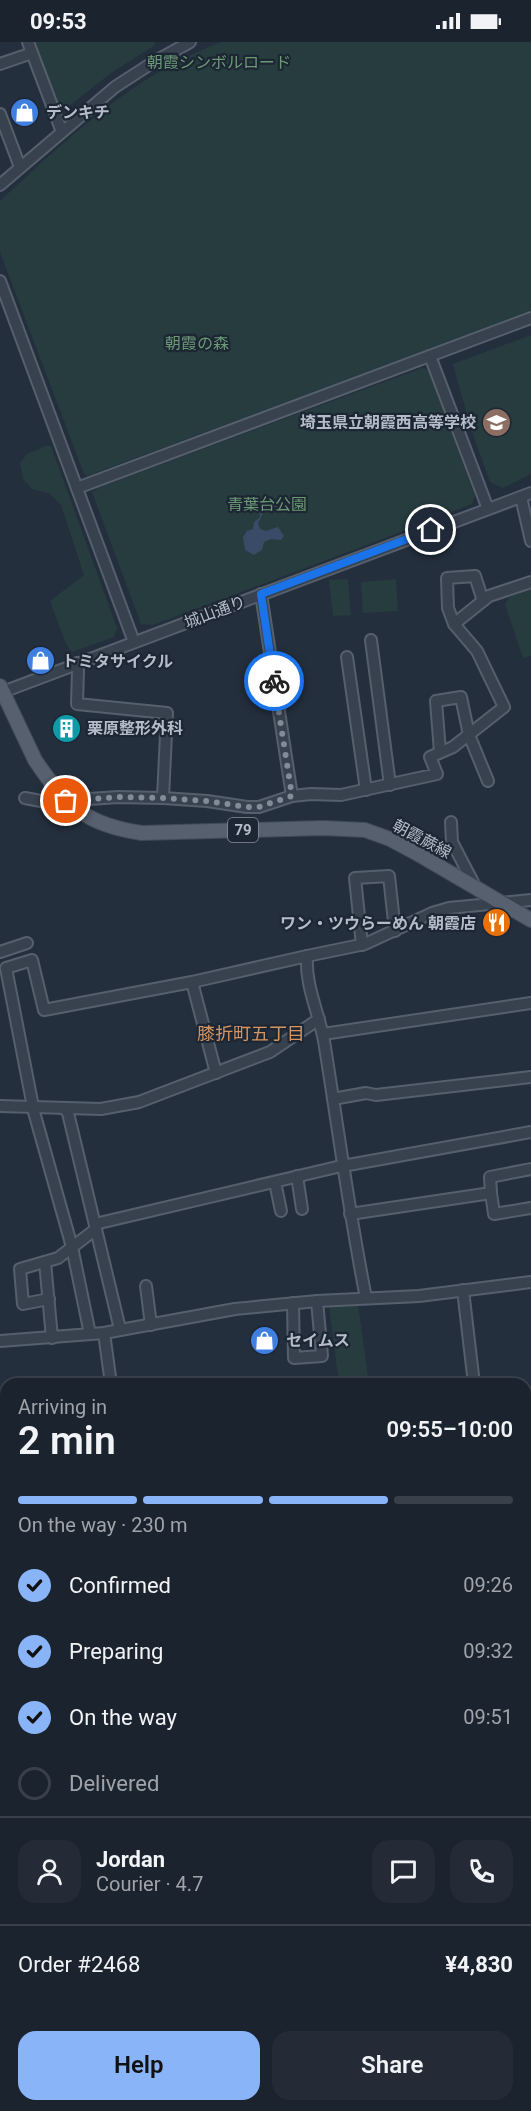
<!DOCTYPE html>
<html lang="en">
<head>
<meta charset="utf-8">
<style>
  :root { --surface:#1b232e; --page:#242b36; --text:#f1f3f6; --muted:#a0a4aa; --line:#39404a; --accent:#8ab4f8 }
  body { margin:0; font-family:Roboto,"Noto Sans JP",sans-serif; background:var(--page); color:var(--text); height:100vh; display:flex; flex-direction:column; font-size:22px; white-space:nowrap }
  * { box-sizing:border-box; margin:0 }
  p { font-size:20px; color:var(--muted) }
  .icon { flex:none; width:33px; height:33px; fill:none; stroke:currentColor; stroke-width:2; stroke-linecap:round; stroke-linejoin:round }
  .map { position:relative; flex:1; overflow:hidden }
  .side { position:absolute; left:0px; top:1336px; width:531px; height:734px; display:flex; flex-direction:column; background:var(--surface); border-radius:18px 18px 0 0; box-shadow:0 2px 4px #0004,0 0 0 2px var(--line) }
  .side>* { flex:none }
  .pin { position:absolute; display:grid; place-items:center; width:51px; height:51px; color:#fff; margin:-26px; border:3px solid #fff; border-radius:50%; box-shadow:0 2px 6px #0007 }
  .courier { position:absolute; display:grid; place-items:center; width:60px; height:60px; margin:-30px; border:4px solid #1a73e8; border-radius:50%; background:#fff; color:#222; box-shadow:0 2px 8px #0007 }
  .summary em { font-style:normal; font-weight:600 }
  .summary div { display:flex; flex-direction:column-reverse }
  .summary { display:flex; align-items:center; justify-content:space-between; height:102px; padding:0 18px }
  h1 { font-size:39px; font-weight:600; line-height:45px }
  .bar { display:grid; grid-template-columns:repeat(4,1fr); gap:9px 6px; align-content:center; height:72px; padding:0 18px }
  .bar i { height:8px; border-radius:4px; background:var(--line) }
  .bar .on { background:var(--accent) }
  .bar p { grid-column:span 4 }
  .line { display:flex; align-items:center; gap:15px; padding:0 18px; border-top:2px solid var(--line) }
  .line div { flex:1 }
  .round { display:grid; place-items:center; flex:none; width:63px; height:63px; border-radius:18px; background:var(--page) }
  ol { padding:0 18px; list-style:none }
  li { display:flex; align-items:center; gap:18px; height:66px }
  li p { margin-inline-start:auto }
  li .icon { padding:6px; border-radius:50%; background:var(--accent); color:#111; stroke-width:4 }
  li:last-child { color:var(--muted) }
  li i { width:33px; height:33px; border:3px solid var(--line); border-radius:50% }
  .cta { display:flex; gap:12px; margin-top:auto; padding:12px 18px }
  .cta a { flex:1; height:69px; border-radius:18px; background:var(--accent); color:#111; font-size:24px; font-weight:600; line-height:69px; text-align:center }
  .cta a+a { background:var(--page); color:var(--text) }
  .status { display:flex; justify-content:space-between; align-items:center; height:42px; padding:0 30px; background:var(--surface); direction:ltr }
  .status svg { height:16px; fill:currentColor }
  .map>svg:first-child { display:block }
  .green { fill:#263c3f }
  .water { fill:#394c67 }
  .lines { fill:none; stroke-linecap:round; stroke-linejoin:round }
  .river { stroke:#394c67; stroke-width:14 }
  .minor-casing { stroke:#565f6c; stroke-width:14 }
  .major-casing { stroke:#414a57; stroke-width:16 }
  .minor { stroke:#38414e; stroke-width:10 }
  .major { stroke:#56606e; stroke-width:14 }
  .done { stroke:#828b98; stroke-width:6; stroke-dasharray:0 10.8 }
  .route { stroke:#1a73e8; stroke-width:8 }
  .labels { text-anchor:middle; dominant-baseline:central; stroke-width:4.5; stroke-linejoin:round; paint-order:stroke }
  .shield { fill:#1d2633; stroke:#878f9c; stroke-width:1.5 }
  .shield-label { font-size:15px; font-weight:bold; fill:#b4bcc9 }
  .park-label { font-size:16px; fill:#6b9a76; stroke:#1d2633 }
  .poi-label { font-size:16px; font-weight:bold; fill:#b4bcc9; stroke:#1d2633; text-anchor:start }
  .street-label { font-size:16px; fill:#b4bcc9; stroke:#1d2633 }
  .neighbourhood-label { font-size:18px; fill:#d59563; stroke:#1d2633 }
</style>
</head>
<body>
<div class="status"><b>09:53</b><svg viewBox="0 0 49 12"><path d="M0 12V9h3v3zM5 12V6h3v6zM10 12V3h3v9zM15 12V0h3v12zM26 1h20v11H26zM47 4h2v5h-2z"/></svg></div>
<div class="map">
<svg width="531" height="2069" viewBox="0 0 531 2069">
  <rect width="100%" height="100%" fill="#242f3e"/>
  <g class="green">
    <path d="M32 0H154L155 3 111 31 59 72Z"/>
    <path d="M221 0H531V269L87 434 84 432 0 210V159C69 96 131 34 221 0Z"/>
    <path d="M531 293V432L503 446 490 440 471 387 453 322Z"/>
    <path d="M422 326 427 327 429 330 475 454 472 462 393 493 153 583 141 582 92 450 100 445Z"/>
    <path d="M46 404H51L117 586 114 595 72 610 66 602 50 559 84 533 61 463 50 452 32 447 23 437 20 421 27 412Z"/>
    <path d="M348 537 351 573 333 574 329 538Z"/>
    <path d="M396 537 398 569 363 571 361 540Z"/>
    <path d="M531 548V614L523 616 505 562 510 554Z"/>
    <path d="M358 1262 369 1342H339L329 1264Z"/>
    <path d="M525 1929 531 1933V1971L525 1969Z"/>
  </g>
  <path class="water" d="M269 456 280 460 282 465 276 467 271 461 262 466 263 471 258 481 260 487 266 489 278 485 284 494 281 498 271 497 264 500 262 508 254 513 245 508 243 495 247 489 253 487 254 480 260 475 259 464 263 459Z"/>
  <g class="lines">
    <path class="river" d="M525 1610 531 1609"/>
    <defs>
      <g id="minor">
        <path d="M28 0 62 90"/>
        <path d="M0 22 32 11"/>
        <path d="M0 72 20 125"/>
        <path d="M0 143 115 45 152 21 190 0"/>
        <path d="M0 239 134 600"/>
        <path d="M430 314 488 467"/>
        <path d="M77 446 531 276"/>
        <path d="M521 455 531 499"/>
        <path d="M261 552 292 754"/>
        <path d="M454 582 489 554 531 540"/>
        <path d="M371 598 390 743"/>
        <path d="M347 615 366 748"/>
        <path d="M77 621 78 628 77 662 167 671 163 756 207 759 247 765H259L292 754 311 752 341 753 437 732 430 715 453 705 504 665 477 609 454 582 448 566 447 536 475 534 483 559"/>
        <path d="M0 651 531 451"/>
        <path d="M440 710 436 659 461 655 469 693 488 739"/>
        <path d="M25 756 46 760 118 755 163 756"/>
        <path d="M451 780 452 800 476 846"/>
        <path d="M362 903 355 836 389 834 395 889"/>
        <path d="M0 910 27 901"/>
        <path d="M192 940 216 1031"/>
        <path d="M323 992 531 961"/>
        <path d="M333 1057 366 1051 376 1053 531 1035"/>
        <path d="M0 1064 101 1067 139 1060 270 1010 319 977"/>
        <path d="M65 1067 68 1071 120 1287"/>
        <path d="M297 1134 302 1167"/>
        <path d="M275 1140 281 1169"/>
        <path d="M491 1151 494 1172 531 1166"/>
        <path d="M350 1172 491 1151 490 1135 531 1127"/>
        <path d="M95 1182 337 1125 531 1090"/>
        <path d="M45 1220 52 1296"/>
        <path d="M146 1244 151 1283"/>
        <path d="M463 1248 474 1342"/>
        <path d="M366 1256C349 1171 338 1085 324 999 319 971 305 944 307 914L365 902 432 871 449 866 531 858"/>
        <path d="M49 1257 23 1262 20 1227 58 1216 96 1187"/>
        <path d="M293 1261 294 1316 322 1314 317 1259"/>
        <path d="M104 1291 111 1342"/>
        <path d="M90 1292 72 1205 34 1070 6 926 32 918 44 968 192 940 307 914"/>
        <path d="M0 1299 104 1291 235 1267 317 1259 419 1254 531 1240"/>
        <path d="M525 1422 531 1419"/>
        <path d="M0 1450H6"/>
        <path d="M525 1567 531 1529"/>
        <path d="M0 1571H6"/>
        <path d="M0 1626 6 1628"/>
        <path d="M525 1670 531 1678"/>
        <path d="M0 1767 6 1766"/>
        <path d="M525 1803 531 1800"/>
        <path d="M0 1898 6 1899"/>
        <path d="M525 1981 531 1974"/>
        <path d="M122 2064 123 2069"/>
        <path d="M357 2064 359 2069"/>
      </g>
      <path id="major" d="M0 644 35 718C66 764 86 783 142 791L323 786 365 788 390 797 418 812 531 878"/>
    </defs>
    <use href="#minor" class="minor-casing"/>
    <use href="#major" class="major-casing"/>
    <use href="#minor" class="minor"/>
    <use href="#major" class="major"/>
  </g>
  <g class="lines">
    <path class="done" d="M66 759 118 755 163 756 207 759 247 765H259L292 754 274 639"/>
    <path class="route" d="M274 639 261 552 431 488"/>
  </g>
  <defs>
    <symbol id="shop-disc" viewBox="-11 -11 22 22"><circle r="9.5" fill="#3f7fe0" stroke="#1d2633"/><path d="M-5-2.5h2.3a2.7 3.5 0 0 1 5.4 0H5L5.5 6h-11ZM-1.5-2.5h3a1.5 2.3 0 0 0-3 0Z" fill="#fff"/></symbol>
    <symbol id="school-disc" viewBox="-11 -11 22 22"><circle r="9.5" fill="#8d6e63" stroke="#1d2633"/><path d="M0-5L7-2L0 1L-7-2ZM-4 1L0 2.5L4 1V4Q0 6-4 4Z" fill="#fff"/></symbol>
    <symbol id="building-disc" viewBox="-11 -11 22 22"><circle r="9.5" fill="#0f9aa8" stroke="#1d2633"/><path d="M-4-6H4V6H1V3H-1V6H-4ZM-2.5-4.3h1.7v1.8h-1.7ZM.8-4.3h1.7v1.8H.8ZM-2.5-1h1.7V.8h-1.7ZM.8-1h1.7V.8H.8Z" fill="#fff"/></symbol>
    <symbol id="restaurant-disc" viewBox="-11 -11 22 22"><circle r="9.5" fill="#e8710a" stroke="#1d2633"/><path d="M-5-6h1v4h1v-4h1v4h1v-4h1v5L-1.5 .5V6h-2V.5L-5-1ZM5-6V6H3V1.5H1.5Q1.5-4 5-6Z" fill="#fff"/></symbol>
  </defs>
  <g fill-rule="evenodd">
    <use href="#shop-disc" x="8" y="54" width="33" height="33"/>
    <use href="#school-disc" x="480" y="364" width="33" height="33"/>
    <use href="#shop-disc" x="24" y="602" width="33" height="33"/>
    <use href="#building-disc" x="50" y="670" width="33" height="33"/>
    <use href="#restaurant-disc" x="480" y="864" width="33" height="33"/>
    <use href="#shop-disc" x="248" y="1282" width="33" height="33"/>
  </g>
  <g class="labels">
    <rect class="shield" x="228" y="776" width="30" height="24" rx="4.5"/>
    <g class="shield-label">
      <text x="243" y="788">79</text>
    </g>
    <g class="park-label">
      <text x="219" y="20">朝霞シンボルロード</text>
      <text x="197" y="301">朝霞の森</text>
      <text x="267" y="462">青葉台公園</text>
    </g>
    <g class="poi-label">
      <text x="46" y="70">デンキチ</text>
      <text x="476" y="380" text-anchor="end">埼玉県立朝霞西高等学校</text>
      <text x="62" y="619">トミタサイクル</text>
      <text x="87" y="686">栗原整形外科</text>
      <text x="476" y="881" text-anchor="end">ワン・ツウらーめん 朝霞店</text>
      <text x="286" y="1298">セイムス</text>
    </g>
    <g class="street-label">
      <text transform="translate(215 570) rotate(-21)">城山通り</text>
      <text transform="translate(422 797) rotate(28)">朝霞蕨線</text>
    </g>
    <g class="neighbourhood-label">
      <text x="251" y="991">膝折町五丁目</text>
    </g>
  </g>
</svg>
<div class="pin" style="left:66px;top:759px;background:#ea580c"><svg class="icon" aria-label="bag" viewBox="0 0 24 24"><path d="M5 8h14l-1 12H6zM9 8a3 3 0 0 1 6 0"/></svg></div>
<div class="pin" style="left:431px;top:488px;background:#1f2937"><svg class="icon" aria-label="home" viewBox="0 0 24 24"><path d="M3 11l9-7 9 7M6 9v11h12V9"/></svg></div>
<div class="courier" style="left:274px;top:639px"><svg class="icon" aria-label="bike" viewBox="0 0 24 24"><circle cx="6" cy="16" r="4"/><circle cx="18" cy="16" r="4"/><path d="M6 16l4-8h5l3 8M10 8l3 8H6M13 5h3"/></svg></div>
<section class="side">
<div class="summary"><div><h1>2 min</h1><p>Arriving in</p></div><em>09:55–10:00</em></div>
<div class="bar"><i class="on"></i><i class="on"></i><i class="on"></i><i></i><p>On the way · 230 m</p></div>
<ol>
<li><svg class="icon" aria-label="check" viewBox="0 0 24 24"><path d="M5 12l5 5 9-10"/></svg>Confirmed<p>09:26</p></li>
<li><svg class="icon" aria-label="check" viewBox="0 0 24 24"><path d="M5 12l5 5 9-10"/></svg>Preparing<p>09:32</p></li>
<li><svg class="icon" aria-label="check" viewBox="0 0 24 24"><path d="M5 12l5 5 9-10"/></svg>On the way<p>09:51</p></li>
<li><i></i>Delivered</li>
</ol>
<div class="line" style="height:108px"><a class="round"><svg class="icon" aria-label="person" viewBox="0 0 24 24"><circle cx="12" cy="8" r="4"/><path d="M4 21q1-7 8-7t8 7"/></svg></a><div><b>Jordan</b><p>Courier · 4.7</p></div><a class="round"><svg class="icon" aria-label="chat" viewBox="0 0 24 24"><path d="M4 5h16v11H9l-5 4z"/></svg></a><a class="round"><svg class="icon" aria-label="phone" viewBox="0 0 24 24"><path d="M5 4h4l2 5-3 2q2 4 5 5l2-3 5 2v4C11 20 4 13 5 4z"/></svg></a></div>
<div class="line" style="height:78px"><div>Order #2468</div><b>¥4,830</b></div>
<div class="cta"><a>Help</a><a>Share</a></div>
</section>
</div>
</body>
</html>
